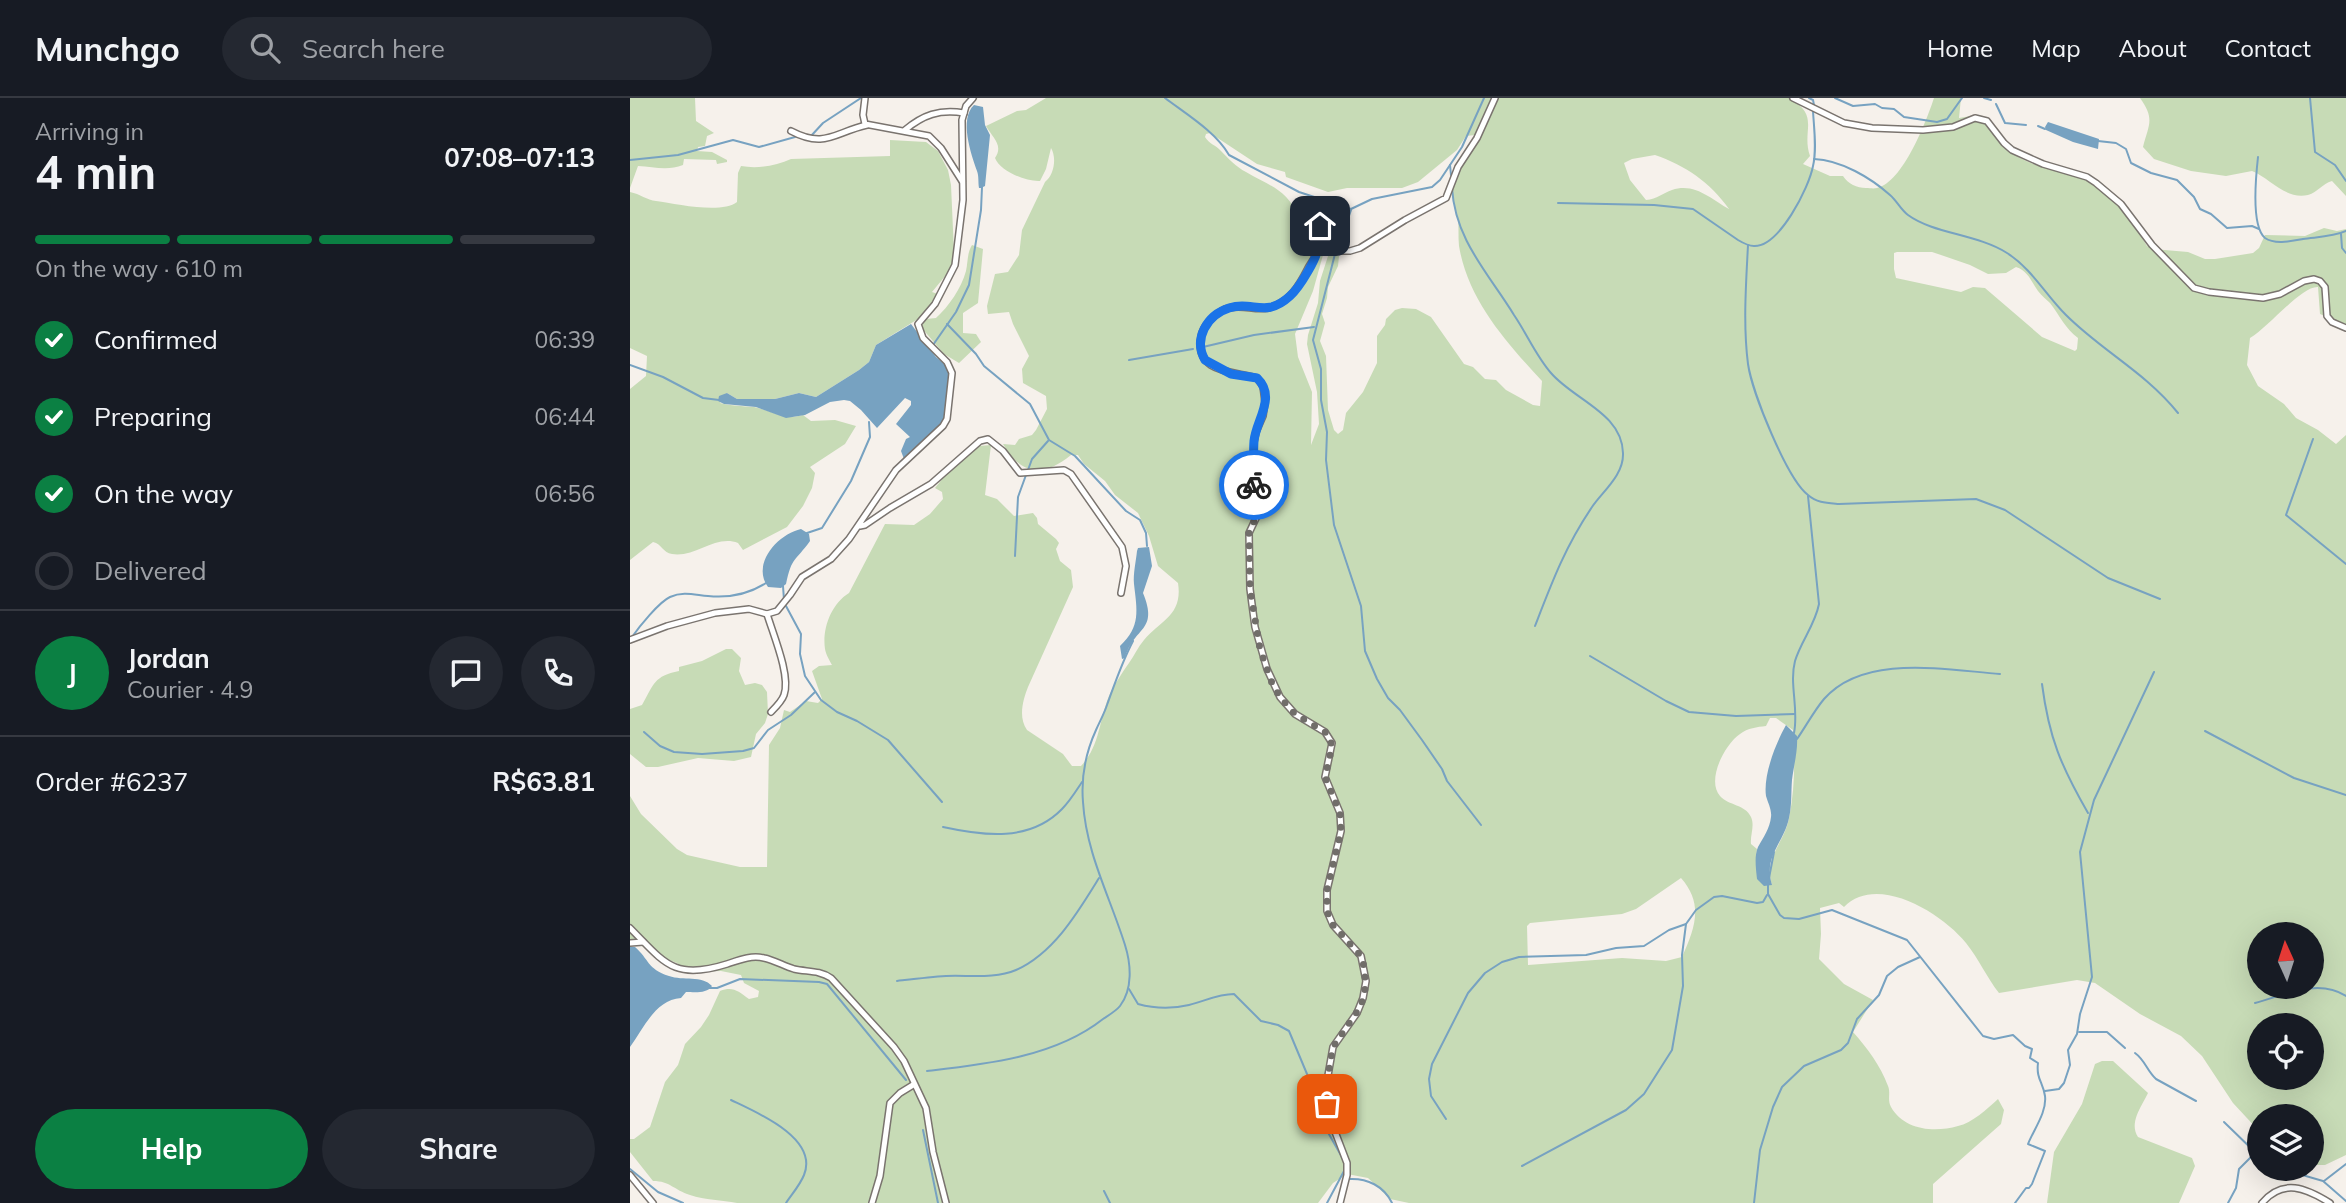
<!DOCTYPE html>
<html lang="en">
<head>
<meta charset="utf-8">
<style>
  :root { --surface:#171b24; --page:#242831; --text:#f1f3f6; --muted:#9ea1a6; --line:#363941; --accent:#0b8043 }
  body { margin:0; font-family:Mulish,sans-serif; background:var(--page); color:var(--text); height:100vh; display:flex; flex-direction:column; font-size:26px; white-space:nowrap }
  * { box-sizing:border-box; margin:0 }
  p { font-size:23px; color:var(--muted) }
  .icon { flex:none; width:38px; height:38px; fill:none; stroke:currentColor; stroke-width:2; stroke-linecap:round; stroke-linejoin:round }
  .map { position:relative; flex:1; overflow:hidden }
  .side { display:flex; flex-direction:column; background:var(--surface); width:630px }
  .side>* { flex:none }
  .needle { width:46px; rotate:357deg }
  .tools { position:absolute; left:1617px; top:824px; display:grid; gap:14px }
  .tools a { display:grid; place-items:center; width:77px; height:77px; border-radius:50%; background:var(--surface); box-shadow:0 7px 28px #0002; font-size:35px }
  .pin { position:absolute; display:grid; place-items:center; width:60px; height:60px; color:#fff; margin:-30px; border-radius:14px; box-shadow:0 4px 10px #0006 }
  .courier { position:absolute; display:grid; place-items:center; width:70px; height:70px; margin:-35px; border:5px solid #1a73e8; border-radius:50%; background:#fff; color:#222; box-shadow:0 2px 9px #0007 }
  .head em { font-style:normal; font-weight:700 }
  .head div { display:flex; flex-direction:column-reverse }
  .head { display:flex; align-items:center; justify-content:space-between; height:119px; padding:0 35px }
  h1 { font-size:46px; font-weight:700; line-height:52px }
  .bar { display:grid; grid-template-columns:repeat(4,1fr); gap:10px 7px; align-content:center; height:84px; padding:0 35px }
  .bar i { height:9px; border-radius:5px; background:var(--line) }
  .bar .selected { background:var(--accent) }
  .bar p { grid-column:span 4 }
  .line { display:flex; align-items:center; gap:18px; padding:0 35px; border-top:2px solid var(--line) }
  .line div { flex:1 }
  .round { display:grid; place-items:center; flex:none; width:74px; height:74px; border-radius:37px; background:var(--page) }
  ol { padding:0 35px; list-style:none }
  li { display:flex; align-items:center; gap:21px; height:77px }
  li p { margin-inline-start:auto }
  li .icon { padding:7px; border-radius:50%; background:var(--accent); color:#fff; stroke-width:4 }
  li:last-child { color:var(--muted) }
  li i { width:38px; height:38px; border:4px solid var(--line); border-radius:50% }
  .button { display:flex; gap:14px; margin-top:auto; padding:14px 35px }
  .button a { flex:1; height:80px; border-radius:42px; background:var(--accent); color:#fff; font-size:28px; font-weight:700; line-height:80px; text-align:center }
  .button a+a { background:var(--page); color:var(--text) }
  header { display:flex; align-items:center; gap:42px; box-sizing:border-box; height:98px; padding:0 35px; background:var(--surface); border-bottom:2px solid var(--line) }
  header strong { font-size:33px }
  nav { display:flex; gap:38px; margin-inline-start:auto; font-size:24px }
  .search { width:490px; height:63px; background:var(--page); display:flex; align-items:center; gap:18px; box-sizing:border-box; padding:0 24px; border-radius:38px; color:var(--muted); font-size:26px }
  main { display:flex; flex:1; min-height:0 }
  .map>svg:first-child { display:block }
  .green { fill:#c7dbb6; fill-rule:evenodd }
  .water { fill:#77a2c1 }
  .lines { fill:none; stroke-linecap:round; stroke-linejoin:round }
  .stream { stroke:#77a2c1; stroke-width:2 }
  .minor-casing { stroke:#7a746f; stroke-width:8 }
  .minor { stroke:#fff; stroke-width:5 }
  .done { stroke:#716e6a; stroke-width:7; stroke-dasharray:0 12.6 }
  .route { stroke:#1a73e8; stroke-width:9 }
</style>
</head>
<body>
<header>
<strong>Munchgo</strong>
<div class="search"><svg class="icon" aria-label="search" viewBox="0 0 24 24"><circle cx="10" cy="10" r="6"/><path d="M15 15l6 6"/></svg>Search here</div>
<nav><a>Home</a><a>Map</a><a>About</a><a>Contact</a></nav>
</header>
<main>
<section class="side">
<div class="head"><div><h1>4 min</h1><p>Arriving in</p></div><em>07:08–07:13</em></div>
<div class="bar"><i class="selected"></i><i class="selected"></i><i class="selected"></i><i></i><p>On the way · 610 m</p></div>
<ol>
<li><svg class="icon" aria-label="check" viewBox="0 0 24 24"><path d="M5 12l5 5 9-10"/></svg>Confirmed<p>06:39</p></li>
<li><svg class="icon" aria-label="check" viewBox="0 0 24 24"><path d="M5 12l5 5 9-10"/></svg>Preparing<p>06:44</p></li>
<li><svg class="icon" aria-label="check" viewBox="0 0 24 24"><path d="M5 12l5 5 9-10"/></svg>On the way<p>06:56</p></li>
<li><i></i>Delivered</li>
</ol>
<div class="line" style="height:126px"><b class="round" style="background:var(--accent);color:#fff">J</b><div><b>Jordan</b><p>Courier · 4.9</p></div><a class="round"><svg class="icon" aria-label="chat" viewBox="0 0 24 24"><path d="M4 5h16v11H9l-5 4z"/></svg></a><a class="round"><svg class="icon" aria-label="phone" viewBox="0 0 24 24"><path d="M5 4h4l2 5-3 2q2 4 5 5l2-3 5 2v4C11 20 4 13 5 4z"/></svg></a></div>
<div class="line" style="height:91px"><div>Order #6237</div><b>R$63.81</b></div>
<div class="button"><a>Help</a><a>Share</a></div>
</section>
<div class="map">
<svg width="1716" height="1105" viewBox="0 0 1716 1105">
  <rect width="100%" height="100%" fill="#f6f1eb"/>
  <g class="green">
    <path d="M0 0H65L66 23 84 35 77 38 75 48 68 49 67 53 82 54 97 62V64L87 66 86 62 54 61 53 67C38 73 24 69 8 68L0 90Z"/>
    <path d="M416 0H1159C1191 18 1171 32 1180 58L1173 66 1200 78H1213C1218 86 1227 90 1236 90 1240 90 1243 91 1247 90 1273 84 1296 24 1304 0H1331L1329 20 1341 18 1355 21C1359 28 1363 38 1369 44 1384 60 1411 71 1432 74 1442 76 1454 75 1464 80 1482 88 1507 131 1517 148L1523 151 1558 154 1575 161H1585L1623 155 1629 150 1635 137 1675 138 1694 130 1707 133 1716 131V227L1690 216 1688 189C1671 188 1638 230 1620 240L1617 267 1628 288 1654 306 1666 320 1688 332 1706 346 1716 337V1057L1695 1067H1682V1018H1629V1033L1603 1005 1572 958 1551 938 1510 916 1465 885 1447 882 1369 895C1357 880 1349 861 1336 845 1312 815 1247 775 1214 809L1209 805 1190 810 1191 836 1189 861 1214 886 1243 902 1223 934C1238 951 1250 967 1258 988 1261 995 1257 1002 1261 1009 1274 1032 1304 1035 1328 1028 1342 1025 1357 1011 1368 1001L1374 1012 1371 1026 1303 1086V1105H779L760 1101 738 1080 717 1076 703 1085 688 1105H107C92 1102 75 1102 60 1097 44 1092 40 1083 23 1083L0 1054V1041H4L20 1029 35 984 48 967 55 946 71 929 79 917 90 893C103 888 108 893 119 901L128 899 129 893 114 885 111 877 91 873 57 874 47 865 31 859 0 841V698L11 716 47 751 57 757 110 769H137L139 647 150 630 154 612 160 614 176 603 188 605 192 601 182 573 189 568 202 567C200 563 196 557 195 551 192 531 201 506 219 495L255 426 284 427 300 416 313 401 312 394 305 390 338 349 361 347 355 397 367 401 384 418 403 415 407 420 408 426 426 441 429 445 426 451 430 463 441 472 443 489 398 589C393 602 388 619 397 632L433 656 442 668H451C470 648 469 622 479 598 484 587 492 575 499 565 504 558 508 549 514 542 531 522 553 517 548 485L528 468 519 438 508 415 485 397 475 383 454 366 448 357H441C414 379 391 378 373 346L385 347 389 341 402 337 406 332 417 311 416 298 393 285 392 271 399 258 383 226 379 214 358 216 357 208 365 176 378 174 389 157 392 132 415 84C424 77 427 60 421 50L416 71 410 83C396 84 370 73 365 60 374 47 362 39 356 28L387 13 396 12ZM580 35 627 66 655 74 656 79 698 94 717 90H772L788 84 827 52 836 38 845 37C840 51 824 73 822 85 820 98 826 109 828 121 829 130 828 139 829 148 838 202 876 244 912 283L910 308 903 307 876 292 866 282 855 281 843 269 834 266 801 219 786 211 772 210 765 212 756 221 755 227 747 238V265L733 294 716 315 713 332 708 336 704 332 698 312 696 258 690 243 695 225 692 216 697 200 698 189 708 168 709 158 699 155 690 183 688 205 678 237 677 246 687 294 689 326 681 347 682 294 668 259 665 236 683 193 698 139 684 121 677 123 668 119C658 91 639 88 616 74 606 69 598 60 591 53 586 47 579 46 575 39L576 36ZM1025 57C1056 68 1080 84 1099 111 1082 102 1065 84 1042 92 1033 95 1027 101 1016 102L1000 82 994 65 1002 61ZM1267 154H1302L1311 157 1340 167 1358 176 1376 175 1386 169C1398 173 1401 183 1408 193 1412 198 1416 201 1420 205 1430 218 1435 230 1448 240L1447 251 1445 253 1412 239 1355 190 1343 189 1331 194 1266 180 1264 171V155ZM1140 620H1146L1163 632C1165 661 1165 691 1159 720 1155 744 1133 760 1142 787L1126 760 1127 751 1121 746C1120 737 1125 728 1121 719 1115 706 1099 708 1090 698 1076 682 1095 646 1110 636 1118 630 1127 629 1136 628ZM1051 780C1074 806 1065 830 1052 859L1036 863 992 860 898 867 897 828 900 825 992 816 1006 811ZM1629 836H1682V889H1629ZM1629 928H1682V980H1629Z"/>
    <path d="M1510 0H1716V98L1702 83C1692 86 1688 94 1678 97 1655 102 1640 80 1622 73L1596 78 1561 73 1524 61 1513 49C1519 26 1525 21 1510 0Z"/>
    <path d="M260 42 296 44 308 53 318 72 321 87 324 154 321 171 302 194 308 196 296 216 246 247 239 264 229 272 186 299 169 295 145 301H107L97 295 90 305C101 308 112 308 124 309 141 312 154 323 173 317L181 323 205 322 226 328 215 346 180 369 185 375 182 390 173 408 157 429 113 452 108 445C86 436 65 460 42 456 33 455 32 446 23 444L0 462V291L16 278 17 258 0 250V94C10 96 17 102 26 103 46 106 92 116 107 104L108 75 111 68C127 71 146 68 161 61L260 58Z"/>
    <path d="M342 147 353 151 348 205 333 215V235L346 236 351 244 329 265 314 256 291 229 296 221 306 220C319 208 331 191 336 173 338 164 337 155 342 147Z"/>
    <path d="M96 551H102L111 560 109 573 115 587 125 585 132 587 137 594 138 616 135 625 126 636 121 659 104 663 68 660 28 669H16L0 656V611L12 607C24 586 24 578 49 573V569L72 563Z"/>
    <path d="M1472 963H1483L1518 995C1511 1010 1499 1024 1508 1039L1562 1060 1565 1068 1549 1105H1417L1424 1054 1452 1006 1465 966Z"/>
  </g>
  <g class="water">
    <path d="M344 7 353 9 355 27 360 37 355 88 351 90H349C348 84 349 78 347 73 341 56 329 21 344 7Z"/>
    <path d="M1418 24 1469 41 1468 51 1443 44 1416 32 1415 29Z"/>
    <path d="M281 226 306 259 317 268 320 282 316 317 311 328 274 361 271 353 276 341 280 339 266 326 281 307V303L275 300 247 330 231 312 220 303 214 302 200 304 175 317 156 320 126 309 94 306 88 303 89 298 97 295 107 301H145L169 295 186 299 229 272 239 264 246 247Z"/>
    <path d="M171 431 179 436 180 443C165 464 162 458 156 486L151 490 138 489C121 466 148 436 171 431Z"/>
    <path d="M519 449 522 468 513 495C529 534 504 528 495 560L492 561 490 548C511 528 507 513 504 486 503 476 506 463 507 453L508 450Z"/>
    <path d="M1156 627 1167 638C1168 653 1164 666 1162 682 1161 694 1162 707 1159 720 1154 745 1133 758 1142 787L1134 788 1127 781C1126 771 1124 758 1128 749 1133 740 1140 730 1141 719 1142 712 1138 705 1136 698 1133 677 1146 645 1156 627Z"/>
    <path d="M0 849H5C19 861 17 871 39 878 53 883 72 877 82 888 77 896 64 894 56 894L51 900C25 902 14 930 0 949Z"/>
  </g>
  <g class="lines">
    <g class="stream">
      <path d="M535 0C556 16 586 34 599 57L669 94 721 111 742 101 802 89 810 82 832 49 854 0"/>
      <path d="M1179 0 1183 2 1184 7"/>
      <path d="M1205 0 1223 8 1245 6 1252 10 1264 11 1274 19 1307 24 1317 21 1332 0"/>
      <path d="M1354 0 1361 2"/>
      <path d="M1680 0 1685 54 1705 67 1716 83"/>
      <path d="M1366 6 1375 25 1396 27"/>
      <path d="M1408 28 1415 31"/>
      <path d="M181 38 193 25 231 0"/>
      <path d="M1468 43 1486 45 1496 51 1501 65 1521 75 1547 82 1564 99 1570 111 1581 116 1597 130 1622 128 1629 131"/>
      <path d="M1628 59C1626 77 1621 128 1635 140 1645 147 1662 143 1673 141 1687 139 1703 139 1716 133"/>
      <path d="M1184 61C1211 62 1241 80 1260 97 1267 103 1271 112 1278 117 1304 136 1347 136 1377 155 1402 171 1415 196 1436 217 1472 253 1515 274 1548 315"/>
      <path d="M0 62 48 57 103 42 129 49 165 39"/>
      <path d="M820 67 821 77"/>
      <path d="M822 90C825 142 859 176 884 217 897 236 906 258 921 275 944 302 992 315 993 355 994 377 973 393 962 409 935 449 922 484 905 528"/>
      <path d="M928 105 1024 107 1063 111 1108 142C1113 145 1118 148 1124 148 1149 149 1179 90 1183 68 1187 51 1184 31 1183 13"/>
      <path d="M1711 136 1712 150 1716 155"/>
      <path d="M710 144 721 112"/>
      <path d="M1118 147C1116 186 1113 227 1118 266 1122 294 1157 381 1178 397 1187 405 1197 405 1209 406L1346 401 1375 412 1478 480 1530 501"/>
      <path d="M706 152 683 242 691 271V302L697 334 696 362 704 427 731 508 735 553 747 581 758 600 770 612 792 642 812 671 817 683 851 727"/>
      <path d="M317 226 346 256 354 268 400 306 419 342 445 358 496 413 510 422 516 435 517 448"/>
      <path d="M303 247 326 214 339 187 351 112 352 89"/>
      <path d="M573 249 624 237 684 229"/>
      <path d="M499 262 563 251"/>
      <path d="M0 267 33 279 73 300 89 302"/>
      <path d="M1683 341 1656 417 1716 466"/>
      <path d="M398 372 402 361 418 343"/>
      <path d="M177 435 192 430 221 383 240 339 239 324"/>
      <path d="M385 458 388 399 396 377"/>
      <path d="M153 488 154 502"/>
      <path d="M156 508 171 536 170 556 175 578 191 602 207 614 227 623 258 642 312 704"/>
      <path d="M2 539C9 529 29 504 40 499 53 493 65 497 78 498 98 500 119 496 136 485"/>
      <path d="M960 558 1036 603 1059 614 1106 618 1165 616"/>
      <path d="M1412 586C1419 640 1431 668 1458 715"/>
      <path d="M1575 633 1664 680 1716 697"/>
      <path d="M14 634 30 648 44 654 72 656 113 653 124 650 138 632 161 617 185 594"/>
      <path d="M1164 635C1169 611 1159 586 1165 563 1171 543 1185 527 1189 506L1178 398"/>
      <path d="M1167 641C1176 628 1184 613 1194 601 1234 555 1316 572 1370 576"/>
      <path d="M313 729C354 738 400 744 432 711 440 703 446 693 452 684"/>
      <path d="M1139 780 1144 754"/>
      <path d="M1138 785V796L1150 817 1154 820 1169 821 1202 812 1277 842 1353 938 1364 941 1383 937 1395 948 1402 951 1400 960 1408 965C1406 981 1413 984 1415 998 1417 1014 1404 1031 1398 1046L1415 1053 1402 1086 1399 1090H1396L1385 1105"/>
      <path d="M267 883C284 881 300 879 316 878 339 877 365 881 386 872 424 855 448 814 469 780"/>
      <path d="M78 890H87L110 881 189 884 197 886 276 982"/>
      <path d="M499 891 508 906C526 911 542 911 559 907 575 903 588 896 604 896L631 923 648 927 659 933 677 976 691 1022 713 1061"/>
      <path d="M1625 905C1655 897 1688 880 1716 898"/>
      <path d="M1449 934H1477L1495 950"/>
      <path d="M1505 955C1515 962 1517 973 1526 981L1566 1003"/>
      <path d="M297 973C357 966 425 959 473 921 479 917 486 913 490 908 503 891 501 866 495 847 480 799 456 755 453 704 451 680 456 654 466 632 470 623 474 616 477 607 485 585 492 564 503 543"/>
      <path d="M1415 993 1429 991 1434 985 1440 967 1438 952 1447 936 1450 916 1462 879 1450 754 1464 702 1524 574"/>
      <path d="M101 1002C126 1014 189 1040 174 1077 170 1087 162 1096 156 1105"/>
      <path d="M816 1021 801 998 799 981 802 966 838 895 855 875 872 864 889 859 956 857 986 850 1014 848 1039 832 1056 826"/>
      <path d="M1594 1024 1629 1058"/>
      <path d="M293 1032 308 1105"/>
      <path d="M892 1068 996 1012 1014 996 1042 952 1053 888 1052 857 1056 826 1066 812 1084 799 1092 798 1127 805 1133 804 1137 797"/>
      <path d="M0 1071 28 1094 53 1105"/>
      <path d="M1652 1071 1693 1083 1716 1103"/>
      <path d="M719 1081C737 1080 754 1088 762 1105"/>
      <path d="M1694 1083 1716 1066"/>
      <path d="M474 1093 480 1105"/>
      <path d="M697 1105 714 1073"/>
      <path d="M1124 1105 1130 1052 1143 1009 1152 989 1174 968 1211 952 1218 945 1227 921 1249 897 1257 878 1268 869 1290 859"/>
      <path d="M1598 1105 1606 1090 1609 1071 1625 1055"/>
    </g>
    <defs>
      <g id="minor">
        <path d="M235 0 233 17 235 26 299 38 311 50 332 83"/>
        <path d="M1163 0 1214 25 1242 30 1293 32 1323 29 1345 20 1357 23 1374 45 1382 52 1413 66 1457 79 1466 85 1491 106 1522 147 1564 190 1579 194 1633 200 1650 196 1674 183 1684 181 1690 183 1695 189 1697 218 1702 224 1716 230"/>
        <path d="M275 32C293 17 309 11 334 15"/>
        <path d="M161 33C195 51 205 34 237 27"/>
        <path d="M230 428 235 427 260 410 301 386 350 343 358 341 373 353 390 375 434 372 441 376 492 449 496 468 491 495"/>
        <path d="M137 516C143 536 161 578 154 597 152 603 146 609 141 614"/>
        <path d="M0 542 37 528 85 515 119 511 137 516 147 513 160 497 172 479 201 461 219 441 266 372 313 328 317 321 322 275 317 264 293 240 288 226 305 206 325 167 333 102 332 22 336 8 343 0"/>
        <path d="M0 830C34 864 43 883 97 866 109 862 121 857 134 860 144 862 154 868 164 871 177 874 189 872 201 880L264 949 274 963 296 1010 303 1054 316 1105"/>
        <path d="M0 845 13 844"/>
        <path d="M0 1077 23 1105"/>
        <path d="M242 1105 250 1078 260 1005 270 995 283 987"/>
        <path d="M710 1105 717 1077V1065L699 1018 697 983 703 949 727 915 733 900 736 883 731 858 703 827 697 813V792L711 733 710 715 695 679 702 645 695 634 665 616 650 599 637 571 625 529 620 491 619 435 627 418 624 387V344L626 334 633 318 635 304 633 288 627 280C605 273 564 276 571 239 572 228 585 216 595 211 610 205 624 213 638 210 659 205 669 188 678 170 682 163 690 154 688 145 687 140 682 136 680 132L682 125 685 124 693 131 704 147 713 153H720L730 150 775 122 816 100 828 69 847 40 865 0"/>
        <path d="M1632 1105C1653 1080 1676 1090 1700 1105"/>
      </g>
    </defs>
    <use href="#minor" class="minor-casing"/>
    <use href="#minor" class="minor"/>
  </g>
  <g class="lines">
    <path class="done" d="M624 387 628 414 619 435 620 491 630 551 642 585 650 599 665 616 695 634 700 640 702 649 695 679 710 715 711 733 697 792V813L703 827 731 858 735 872V891L731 908 703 949 697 983V1006"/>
    <path class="route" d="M624 387C624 372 623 357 624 343 626 322 647 299 627 280L601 276 575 262C563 241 577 217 599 210 623 202 635 221 660 198 669 190 690 157 688 146 686 137 679 136 680 126L685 124 690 128"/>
  </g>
</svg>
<div class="tools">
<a><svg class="needle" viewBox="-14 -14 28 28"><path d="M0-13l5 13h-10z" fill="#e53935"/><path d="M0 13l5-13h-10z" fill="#9ea1a6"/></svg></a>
<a><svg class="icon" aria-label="locate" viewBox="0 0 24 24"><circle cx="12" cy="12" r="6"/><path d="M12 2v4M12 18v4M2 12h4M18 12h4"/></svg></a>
<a><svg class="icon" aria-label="layers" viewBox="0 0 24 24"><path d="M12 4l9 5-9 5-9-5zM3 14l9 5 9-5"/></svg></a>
</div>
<div class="pin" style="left:697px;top:1006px;background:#ea580c"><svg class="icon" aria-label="bag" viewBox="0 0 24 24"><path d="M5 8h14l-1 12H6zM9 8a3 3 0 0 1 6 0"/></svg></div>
<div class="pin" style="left:690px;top:128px;background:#1f2937"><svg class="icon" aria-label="home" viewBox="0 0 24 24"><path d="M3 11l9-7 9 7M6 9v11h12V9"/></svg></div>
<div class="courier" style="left:624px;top:387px"><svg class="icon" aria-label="bike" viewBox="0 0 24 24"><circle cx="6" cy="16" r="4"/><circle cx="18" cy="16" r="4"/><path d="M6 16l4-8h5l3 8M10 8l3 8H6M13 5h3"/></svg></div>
</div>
</main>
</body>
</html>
